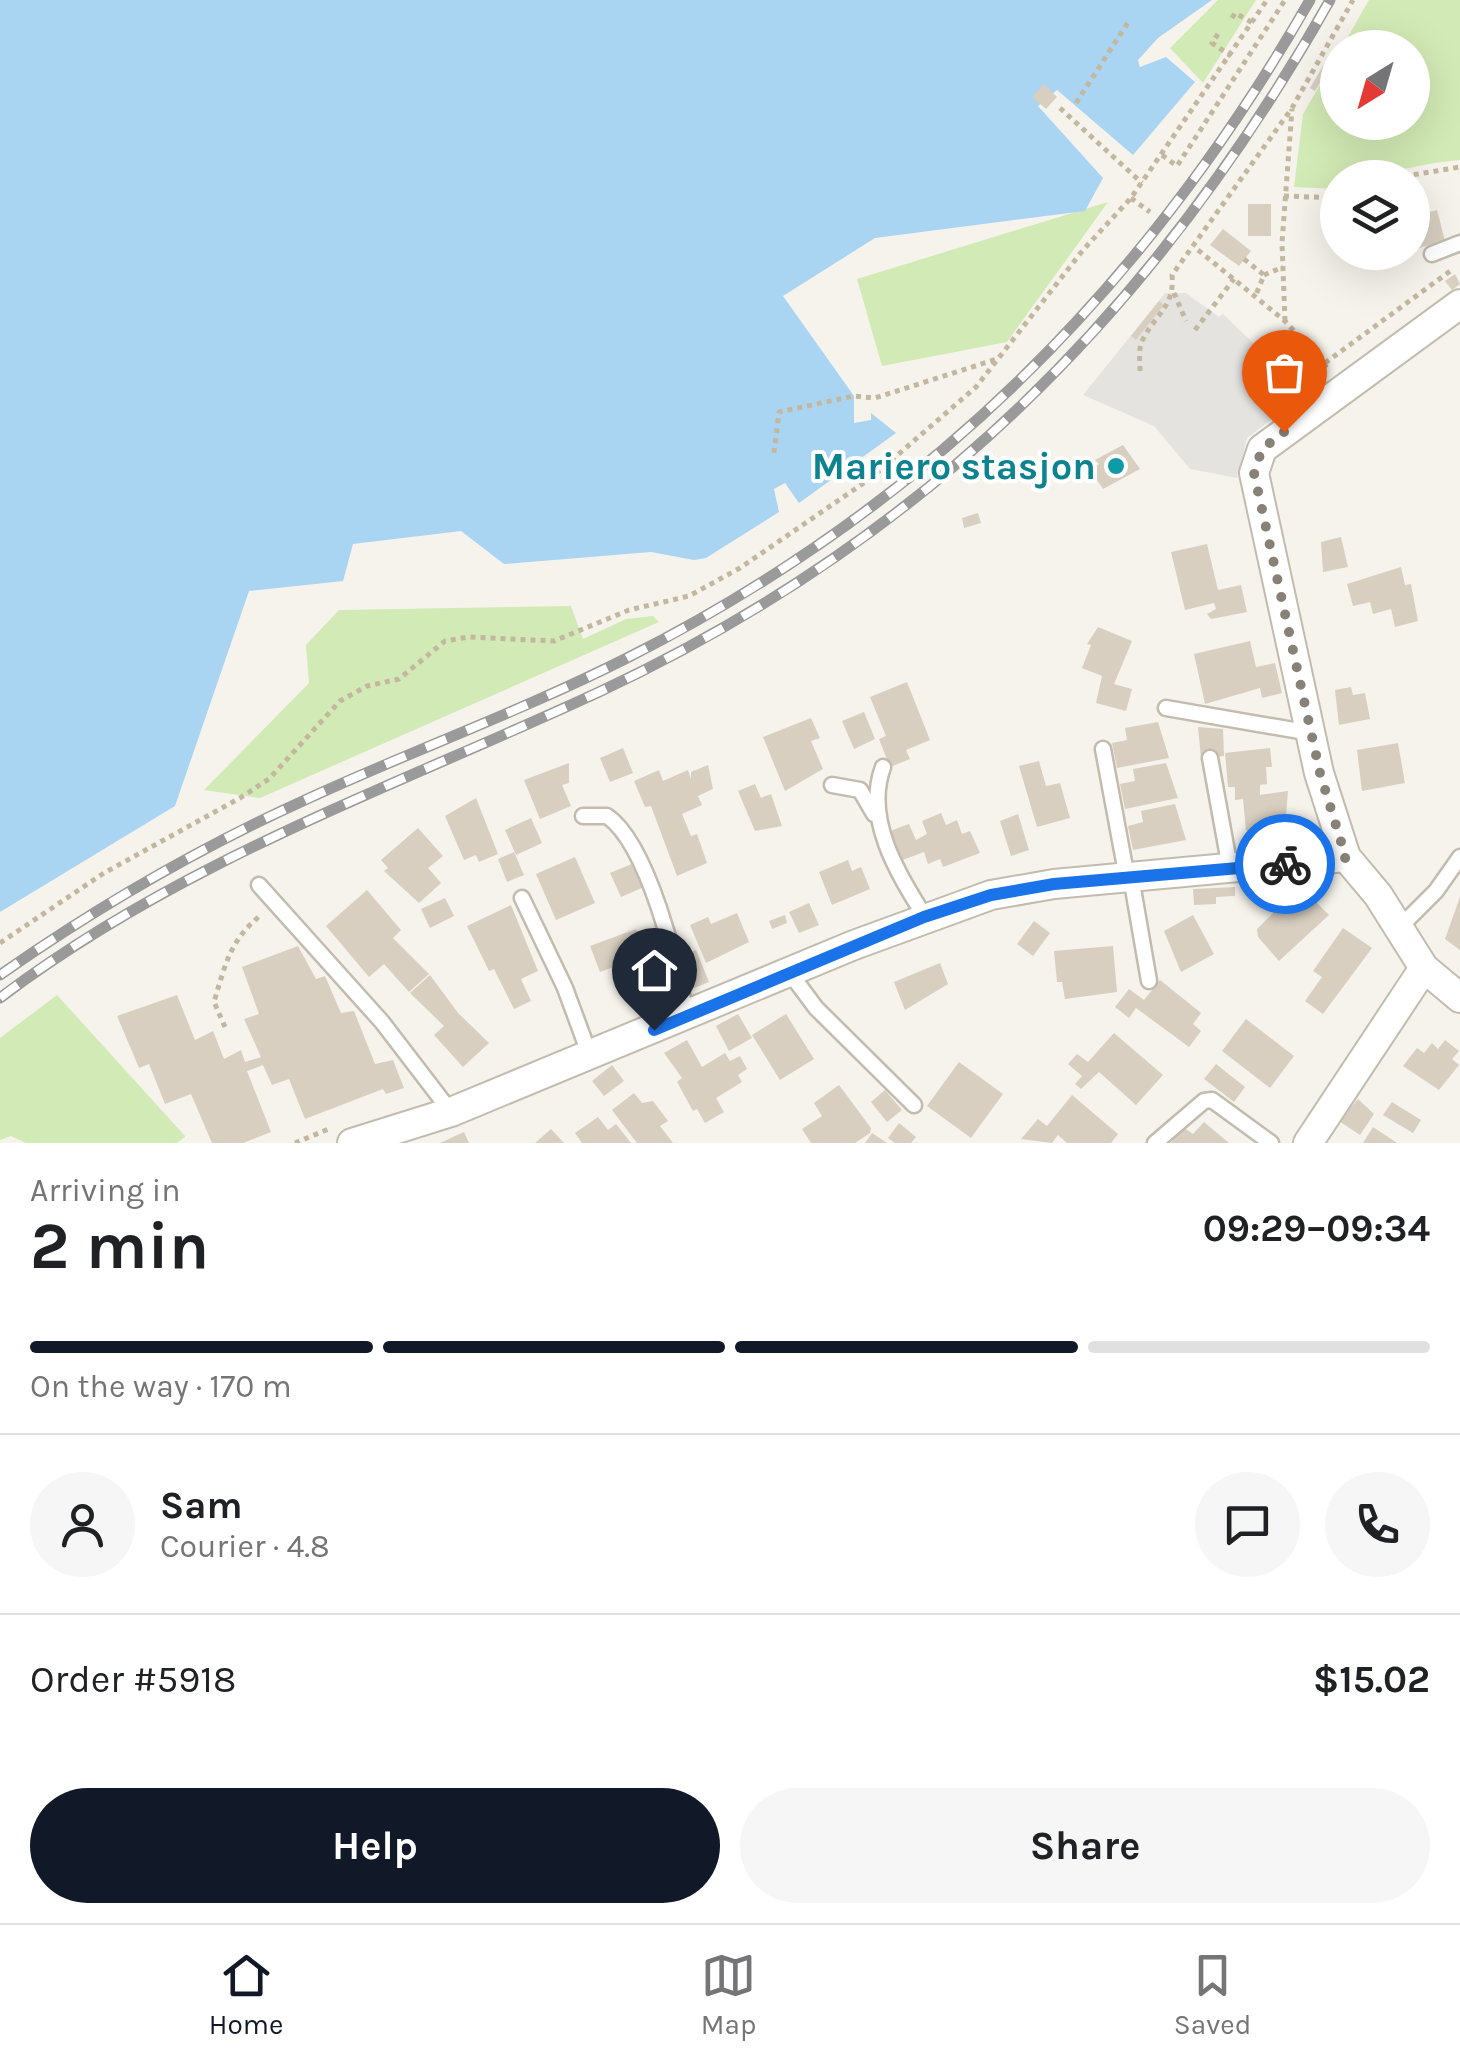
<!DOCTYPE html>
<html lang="en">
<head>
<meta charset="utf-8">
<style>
  :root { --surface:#fff; --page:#f6f6f6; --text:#202124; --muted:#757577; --line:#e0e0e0; --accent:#111827 }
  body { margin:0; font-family:Karla,sans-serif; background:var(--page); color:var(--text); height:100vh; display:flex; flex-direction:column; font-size:38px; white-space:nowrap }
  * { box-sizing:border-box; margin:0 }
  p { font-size:32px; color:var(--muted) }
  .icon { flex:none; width:55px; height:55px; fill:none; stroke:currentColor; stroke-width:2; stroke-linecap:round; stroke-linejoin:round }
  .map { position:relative; height:1143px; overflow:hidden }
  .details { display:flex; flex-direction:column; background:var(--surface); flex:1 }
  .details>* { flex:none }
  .needle { width:65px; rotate:217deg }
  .tools { position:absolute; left:1320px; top:30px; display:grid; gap:20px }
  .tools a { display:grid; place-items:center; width:110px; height:110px; border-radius:50%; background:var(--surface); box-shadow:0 10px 40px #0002; font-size:50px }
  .pin { position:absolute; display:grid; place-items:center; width:85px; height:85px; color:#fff; margin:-102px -42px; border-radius:50% 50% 50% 0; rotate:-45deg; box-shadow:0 0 10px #0007 }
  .pin .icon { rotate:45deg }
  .courier { position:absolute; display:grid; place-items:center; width:100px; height:100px; margin:-50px; border:8px solid #1a73e8; border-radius:50%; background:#fff; color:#222; box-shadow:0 2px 12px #0007 }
  .headline em { font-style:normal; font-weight:700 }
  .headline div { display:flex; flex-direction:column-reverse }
  .headline { display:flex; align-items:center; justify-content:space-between; height:170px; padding:0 30px }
  h1 { font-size:65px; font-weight:700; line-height:75px }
  .bar { display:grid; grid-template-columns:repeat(4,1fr); gap:15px 10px; align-content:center; height:120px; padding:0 30px }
  .bar i { height:12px; border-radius:8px; background:var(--line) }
  .bar .selected { background:var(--accent) }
  .bar p { grid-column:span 4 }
  .line { display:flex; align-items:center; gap:25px; padding:0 30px; border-top:2px solid var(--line) }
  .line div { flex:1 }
  .round { display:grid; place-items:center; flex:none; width:105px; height:105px; border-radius:52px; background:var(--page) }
  .primary-button { display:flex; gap:20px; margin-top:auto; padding:20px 30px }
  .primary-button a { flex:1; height:115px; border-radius:60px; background:var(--accent); color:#fff; font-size:40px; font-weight:700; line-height:115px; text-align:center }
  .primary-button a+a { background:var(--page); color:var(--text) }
  .dock { display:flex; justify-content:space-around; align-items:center; height:140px; border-top:2px solid var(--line); background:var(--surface); font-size:28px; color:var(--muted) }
  .dock a { display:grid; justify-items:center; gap:5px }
  .dock .selected { color:var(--accent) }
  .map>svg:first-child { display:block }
  .green { fill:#d2eab5 }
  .parking { fill:#e5e3e0 }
  .water { fill:#a9d4f2 }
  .building { fill:#d8cfc1 }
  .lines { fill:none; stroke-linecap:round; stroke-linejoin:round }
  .service-casing { stroke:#c2bbae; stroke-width:19 }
  .minor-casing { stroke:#c2bbae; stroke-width:32 }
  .path { stroke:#c4b79f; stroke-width:5; stroke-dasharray:5 5; stroke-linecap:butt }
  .service { stroke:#fff; stroke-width:14 }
  .minor { stroke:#fff; stroke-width:28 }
  .rail-casing { stroke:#9a9a9a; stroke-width:11 }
  .rail { stroke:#fff; stroke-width:8; stroke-dasharray:22; stroke-linecap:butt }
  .done { stroke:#878178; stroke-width:10; stroke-dasharray:0 18 }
  .route { stroke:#1a73e8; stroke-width:12 }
  .culture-dot { fill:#0f9aa8; stroke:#fff; stroke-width:4 }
  .labels { text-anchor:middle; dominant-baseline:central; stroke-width:8; stroke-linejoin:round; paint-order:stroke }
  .culture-label { font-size:38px; font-weight:bold; fill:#0d838f; stroke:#fff; text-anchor:end }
</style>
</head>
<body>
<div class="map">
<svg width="1460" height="1143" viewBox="0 0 1460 1143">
  <rect width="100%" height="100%" fill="#f6f3ec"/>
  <g class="green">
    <path d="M1218 0H1256L1203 83 1170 48Z"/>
    <path d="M1369 0H1460V160C1418 163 1379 178 1338 178L1337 189 1294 187 1303 114 1337 56 1338 122H1412V48L1342 47Z"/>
    <path d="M1108 202 1007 342 882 366 857 279Z"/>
    <path d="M571 606 583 639 626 619 653 616 659 622 260 798 204 790 309 683 306 645 339 610Z"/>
    <path d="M57 995 185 1136V1137L177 1143H26L11 1136 0 1140V1038Z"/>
  </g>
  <path class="parking" d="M1165 293H1186L1219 317 1223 314 1279 368 1286 383 1283 411 1247 438 1237 478 1190 469 1154 426 1083 395Z"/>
  <path class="water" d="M0 0H1212L1158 38 1138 60 1140 67 1166 57 1195 82 1133 155 1057 90 1038 106 1103 178 1085 211 875 238 783 296 854 396V423L871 420V413L896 433 799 503 785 483 774 489 779 512 706 558 694 560 651 552 504 564 461 531 353 544 343 581 249 591 175 806 0 912Z"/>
  <g class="building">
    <path d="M1330 54 1336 57 1315 91 1310 88Z"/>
    <path d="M1044 84 1057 97 1046 109 1032 97Z"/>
    <rect x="1248" y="204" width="23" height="32"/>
    <path d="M1437 210 1445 241 1415 249 1412 217Z"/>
    <path d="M1223 229 1251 251 1239 266 1210 245Z"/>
    <path d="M1455 274 1460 284 1452 290 1445 281Z"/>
    <path d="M1159 301 1164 305 1136 340 1131 336Z"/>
    <path d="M1123 445 1140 469 1103 489 1090 470 1099 464 1095 460Z"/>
    <path d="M978 513 981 523 964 528 962 518Z"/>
    <path d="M1341 537 1348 567 1323 572 1321 542Z"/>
    <path d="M1207 544 1218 590 1241 585 1247 612 1211 619 1207 614 1216 609 1214 603 1185 610 1171 552Z"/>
    <path d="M1401 567 1405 585 1411 584 1418 621 1395 627 1391 609 1373 614 1370 602 1353 606 1347 584Z"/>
    <path d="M1098 627 1132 641 1114 684 1132 689 1126 711 1096 703 1102 676 1082 668 1091 645 1087 644Z"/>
    <path d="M1250 641 1256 667 1275 663 1282 693 1262 698 1260 688 1205 704 1194 654Z"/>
    <path d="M907 682 930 740 906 750 910 759 890 767 879 739 886 736 870 697Z"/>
    <path d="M1351 687 1353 695 1365 693 1370 719 1339 725 1335 690Z"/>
    <path d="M864 712 875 739 854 749 842 721Z"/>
    <path d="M811 718 820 738 811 741 823 769 785 791 763 737Z"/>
    <path d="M1158 722 1169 758 1117 768 1112 743 1127 740 1125 728Z"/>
    <path d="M1198 727 1223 729 1224 756 1201 758Z"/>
    <path d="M1398 743 1405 783 1362 791 1357 750Z"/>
    <path d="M623 748 633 773 610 782 600 758Z"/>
    <path d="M1270 748 1272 767H1266L1267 784 1260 785V795L1288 791 1285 827 1246 831 1243 799 1235 800V787H1228L1225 753Z"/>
    <path d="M1039 761 1046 786 1060 783 1070 818 1037 827 1019 766Z"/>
    <path d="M569 763V783L562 785 571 806 540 819 524 780Z"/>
    <path d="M1166 763 1178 798 1125 809 1120 784 1135 781 1133 769Z"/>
    <path d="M708 765 713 789 698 796 702 805 682 814 691 836 697 834 707 863 677 876 651 806 645 807 634 781 659 770 663 781 688 770 691 779V772Z"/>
    <path d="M755 784 761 798 771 794 782 826 755 831 738 791Z"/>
    <path d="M476 798 498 854 479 862 476 855 464 860 445 816Z"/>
    <path d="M1175 804 1186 840 1133 850 1128 826 1143 822 1141 811Z"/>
    <path d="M941 813 946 825 957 820 962 834 970 831 980 853 943 867 940 859 928 864 924 852 900 861 890 831 909 824 916 840 927 834 922 821Z"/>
    <path d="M1018 814 1029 850 1011 856 1000 821Z"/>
    <path d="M531 818 542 843 516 855 505 830Z"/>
    <path d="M418 828 443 856 428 868 441 883 419 903 384 871 388 868 381 860Z"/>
    <path d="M514 852 524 875 507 882 498 859Z"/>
    <path d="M575 857 595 903 556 920 536 874Z"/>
    <path d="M848 860 852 871 861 867 870 889 832 905 819 872Z"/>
    <path d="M634 863 644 887 621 897 610 873Z"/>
    <path d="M1235 887V896L1216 897V904L1194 905 1193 889Z"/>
    <path d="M367 890 401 930 393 938 429 974 409 992 384 964 369 977 326 926Z"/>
    <path d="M1460 897V950L1445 939Z"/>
    <path d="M445 898 454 916 430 928 421 909Z"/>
    <path d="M1286 900H1314L1329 915 1279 961 1258 937 1257 929Z"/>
    <path d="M809 903 819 925 799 933 789 912Z"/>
    <path d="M511 905 538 971 521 979 531 1001 514 1009 494 969 489 971 467 926Z"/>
    <path d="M737 913 749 942 706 963 690 925 708 917 711 924Z"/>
    <path d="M785 915 787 923 772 929 769 921Z"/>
    <path d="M1193 915 1214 954 1181 972 1164 931Z"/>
    <path d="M1034 921 1050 933 1033 956 1017 944Z"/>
    <path d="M1343 928 1372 948 1323 1014 1305 1001 1322 977 1313 971Z"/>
    <path d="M636 929 646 955 600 972 590 946Z"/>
    <path d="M298 946 316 979 325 976 341 1013 354 1011 375 1064 393 1060 404 1088 386 1094 383 1089 305 1119 289 1079 272 1085 263 1065 247 1071 271 1132 243 1143H212L191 1094 165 1104 149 1064 139 1068 117 1016 177 995 195 1040 213 1031 224 1059 241 1050 245 1062 261 1057 244 1019 259 1014 242 967Z"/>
    <path d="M1113 946 1117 992 1065 999 1062 982H1057L1054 951Z"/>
    <path d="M696 950 709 982 694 988 681 956Z"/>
    <path d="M940 963 948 984 905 1010 894 982Z"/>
    <path d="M430 975 458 1013 489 1043 463 1067 434 1035 444 1026 410 993Z"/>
    <path d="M1160 980 1201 1013 1193 1024 1201 1031 1189 1047 1136 1008 1129 1018 1115 1007 1129 989 1144 1000Z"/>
    <path d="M738 1014 752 1038 729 1051 716 1026Z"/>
    <path d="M786 1014 814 1059 780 1080 752 1035Z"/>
    <path d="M1246 1019 1294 1056 1270 1088 1222 1051Z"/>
    <path d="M1114 1033 1163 1075 1136 1105 1099 1072 1081 1089 1075 1084 1082 1076 1068 1064 1077 1054 1088 1062Z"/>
    <path d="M687 1040 702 1067 725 1053 730 1061 740 1056 747 1069 738 1075 742 1082 716 1098 724 1112 705 1123 697 1109 693 1111 677 1082 682 1078 664 1053Z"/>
    <path d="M1445 1040 1459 1051 1452 1059 1459 1065 1439 1090 1403 1066 1417 1048 1424 1053 1432 1043 1438 1049Z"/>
    <path d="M959 1062 1003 1094 971 1138 927 1106Z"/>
    <path d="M1216 1064 1245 1087 1234 1102 1204 1079Z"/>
    <path d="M612 1065 624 1081 604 1096 592 1081Z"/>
    <path d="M839 1085 871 1128 870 1133 855 1143H811L802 1129 822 1116 814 1103Z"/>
    <path d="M885 1090 902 1110 887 1122 871 1102Z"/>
    <path d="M634 1093 642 1103 653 1101 668 1121 660 1126 673 1143H637L612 1110Z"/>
    <path d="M1072 1095 1118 1134 1111 1143H1067L1058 1135 1052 1143 1021 1139 1038 1119 1047 1126Z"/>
    <path d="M1358 1099 1374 1114 1360 1135 1339 1121Z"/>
    <path d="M1392 1102 1421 1120 1413 1133 1383 1115Z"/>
    <path d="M598 1117 608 1130 616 1124 631 1143H582L575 1133Z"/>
    <path d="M1204 1122 1229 1143H1171L1183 1127 1193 1134Z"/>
    <path d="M899 1123 916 1137 911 1143H895L888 1138Z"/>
    <path d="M1373 1127 1397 1143H1363Z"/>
    <path d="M551 1129 564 1143H535Z"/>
    <path d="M464 1132 469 1143H440Z"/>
    <path d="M872 1133 887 1143H865Z"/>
  </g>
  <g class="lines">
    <defs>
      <g id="service">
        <path d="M1432 254 1460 243"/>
        <path d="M1166 708 1311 733"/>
        <path d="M1103 749 1127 878"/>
        <path d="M1210 758 1230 868"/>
        <path d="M883 767C864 819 897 872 925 917"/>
        <path d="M832 785 860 790 874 814"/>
        <path d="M583 816H607C648 844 678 966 686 1016"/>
        <path d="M1131 877 1149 981"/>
        <path d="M259 885 382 1022 451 1112"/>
        <path d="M522 898 565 988 590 1056"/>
        <path d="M1400 927 1436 891 1460 857"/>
        <path d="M790 973 816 1008 914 1105"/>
        <path d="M1155 1143 1204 1101 1212 1100 1271 1143"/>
      </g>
      <g id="minor">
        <path d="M1460 304 1262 449 1254 473 1319 773 1346 857 1378 895 1424 968 1460 998"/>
        <path d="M352 1143 451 1112 854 945 991 895 1054 884 1346 857"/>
        <path d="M1308 1143 1424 968"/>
      </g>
    </defs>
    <use href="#service" class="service-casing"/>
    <use href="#minor" class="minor-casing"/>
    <g class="path">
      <path d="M1232 18 1235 13 1253 23"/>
      <path d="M1218 34 1212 43 1231 56"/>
      <path d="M1076 103 1129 21"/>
      <path d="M1060 108 1142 183"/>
      <path d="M1162 155 1177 166 1285 0"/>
      <path d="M1394 178 1460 167"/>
      <path d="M1284 196 1338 198"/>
      <path d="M1131 198 1150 212"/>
      <path d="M1198 250 1285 321 1328 369"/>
      <path d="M1244 259 1264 275 1255 297"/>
      <path d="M1264 275 1283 267"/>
      <path d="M1174 293 1186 321"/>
      <path d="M1285 321 1282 243 1292 109"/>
      <path d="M1195 330 1234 279"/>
      <path d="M1325 363 1453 269"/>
      <path d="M1140 371C1140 361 1138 347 1143 339 1156 314 1175 306 1172 275L1292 108 1353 0"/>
      <path d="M774 453 779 412 854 396 875 398 997 359"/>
      <path d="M0 943 104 873 240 798 269 779 340 701 367 686 399 679 445 641 468 637 554 641 629 610 689 596 740 568 871 478 976 387 1083 250 1131 198 1267 0"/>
      <path d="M225 1027 214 1002C225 965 230 940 261 915"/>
      <path d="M295 1143 331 1128"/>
    </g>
    <use href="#service" class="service"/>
    <use href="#minor" class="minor"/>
    <defs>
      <g id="rail">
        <path d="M0 975C97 907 197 849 305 800 411 751 522 711 627 658 926 507 1144 290 1310 0"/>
        <path d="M0 998C182 860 394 787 599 692 926 539 1154 312 1330 0"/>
      </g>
    </defs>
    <use href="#rail" class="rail-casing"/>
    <use href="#rail" class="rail"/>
  </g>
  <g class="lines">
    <path class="done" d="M1284 432 1262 449 1254 473 1320 773 1346 858 1285 864"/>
    <path class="route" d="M654 1030 924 917 991 895 1054 884 1285 864"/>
  </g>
  <circle class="culture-dot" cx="1116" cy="466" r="10"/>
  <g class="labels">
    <g class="culture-label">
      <text x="1096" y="466">Mariero stasjon</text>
    </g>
  </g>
</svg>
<div class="tools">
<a><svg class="needle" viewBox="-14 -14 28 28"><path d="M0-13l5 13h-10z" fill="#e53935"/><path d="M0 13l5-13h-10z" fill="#757577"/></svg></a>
<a><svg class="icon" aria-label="layers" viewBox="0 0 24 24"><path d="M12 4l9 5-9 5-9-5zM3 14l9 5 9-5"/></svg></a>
</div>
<div class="pin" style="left:1284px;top:432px;background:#ea580c"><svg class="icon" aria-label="bag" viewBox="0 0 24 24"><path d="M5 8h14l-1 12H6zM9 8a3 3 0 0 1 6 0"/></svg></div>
<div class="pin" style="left:654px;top:1030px;background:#1f2937"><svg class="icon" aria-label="home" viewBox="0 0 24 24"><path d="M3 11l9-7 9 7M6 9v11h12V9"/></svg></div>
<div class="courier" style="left:1285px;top:864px"><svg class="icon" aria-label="bike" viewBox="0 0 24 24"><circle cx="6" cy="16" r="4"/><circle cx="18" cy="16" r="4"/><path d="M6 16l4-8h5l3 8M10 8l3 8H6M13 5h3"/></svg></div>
</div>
<section class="details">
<div class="headline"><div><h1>2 min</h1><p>Arriving in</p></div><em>09:29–09:34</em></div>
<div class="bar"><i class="selected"></i><i class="selected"></i><i class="selected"></i><i></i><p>On the way · 170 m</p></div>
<div class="line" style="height:180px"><a class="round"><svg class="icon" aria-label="person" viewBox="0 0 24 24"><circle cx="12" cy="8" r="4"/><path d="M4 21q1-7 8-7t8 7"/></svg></a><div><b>Sam</b><p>Courier · 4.8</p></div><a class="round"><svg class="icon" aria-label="chat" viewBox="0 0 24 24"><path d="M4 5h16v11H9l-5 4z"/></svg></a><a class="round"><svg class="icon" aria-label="phone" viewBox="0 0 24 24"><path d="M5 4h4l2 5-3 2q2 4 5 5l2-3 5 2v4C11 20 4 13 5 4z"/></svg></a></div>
<div class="line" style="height:130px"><div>Order #5918</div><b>$15.02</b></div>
<div class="primary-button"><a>Help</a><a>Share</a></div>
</section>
<nav class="dock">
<a class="selected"><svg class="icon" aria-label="home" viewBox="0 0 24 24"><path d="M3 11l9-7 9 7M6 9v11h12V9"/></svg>Home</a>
<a><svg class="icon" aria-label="map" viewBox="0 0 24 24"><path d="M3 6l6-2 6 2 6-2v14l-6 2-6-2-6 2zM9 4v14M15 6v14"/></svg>Map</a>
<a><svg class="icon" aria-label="saved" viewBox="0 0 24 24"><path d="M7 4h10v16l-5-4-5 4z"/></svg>Saved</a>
</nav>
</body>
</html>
